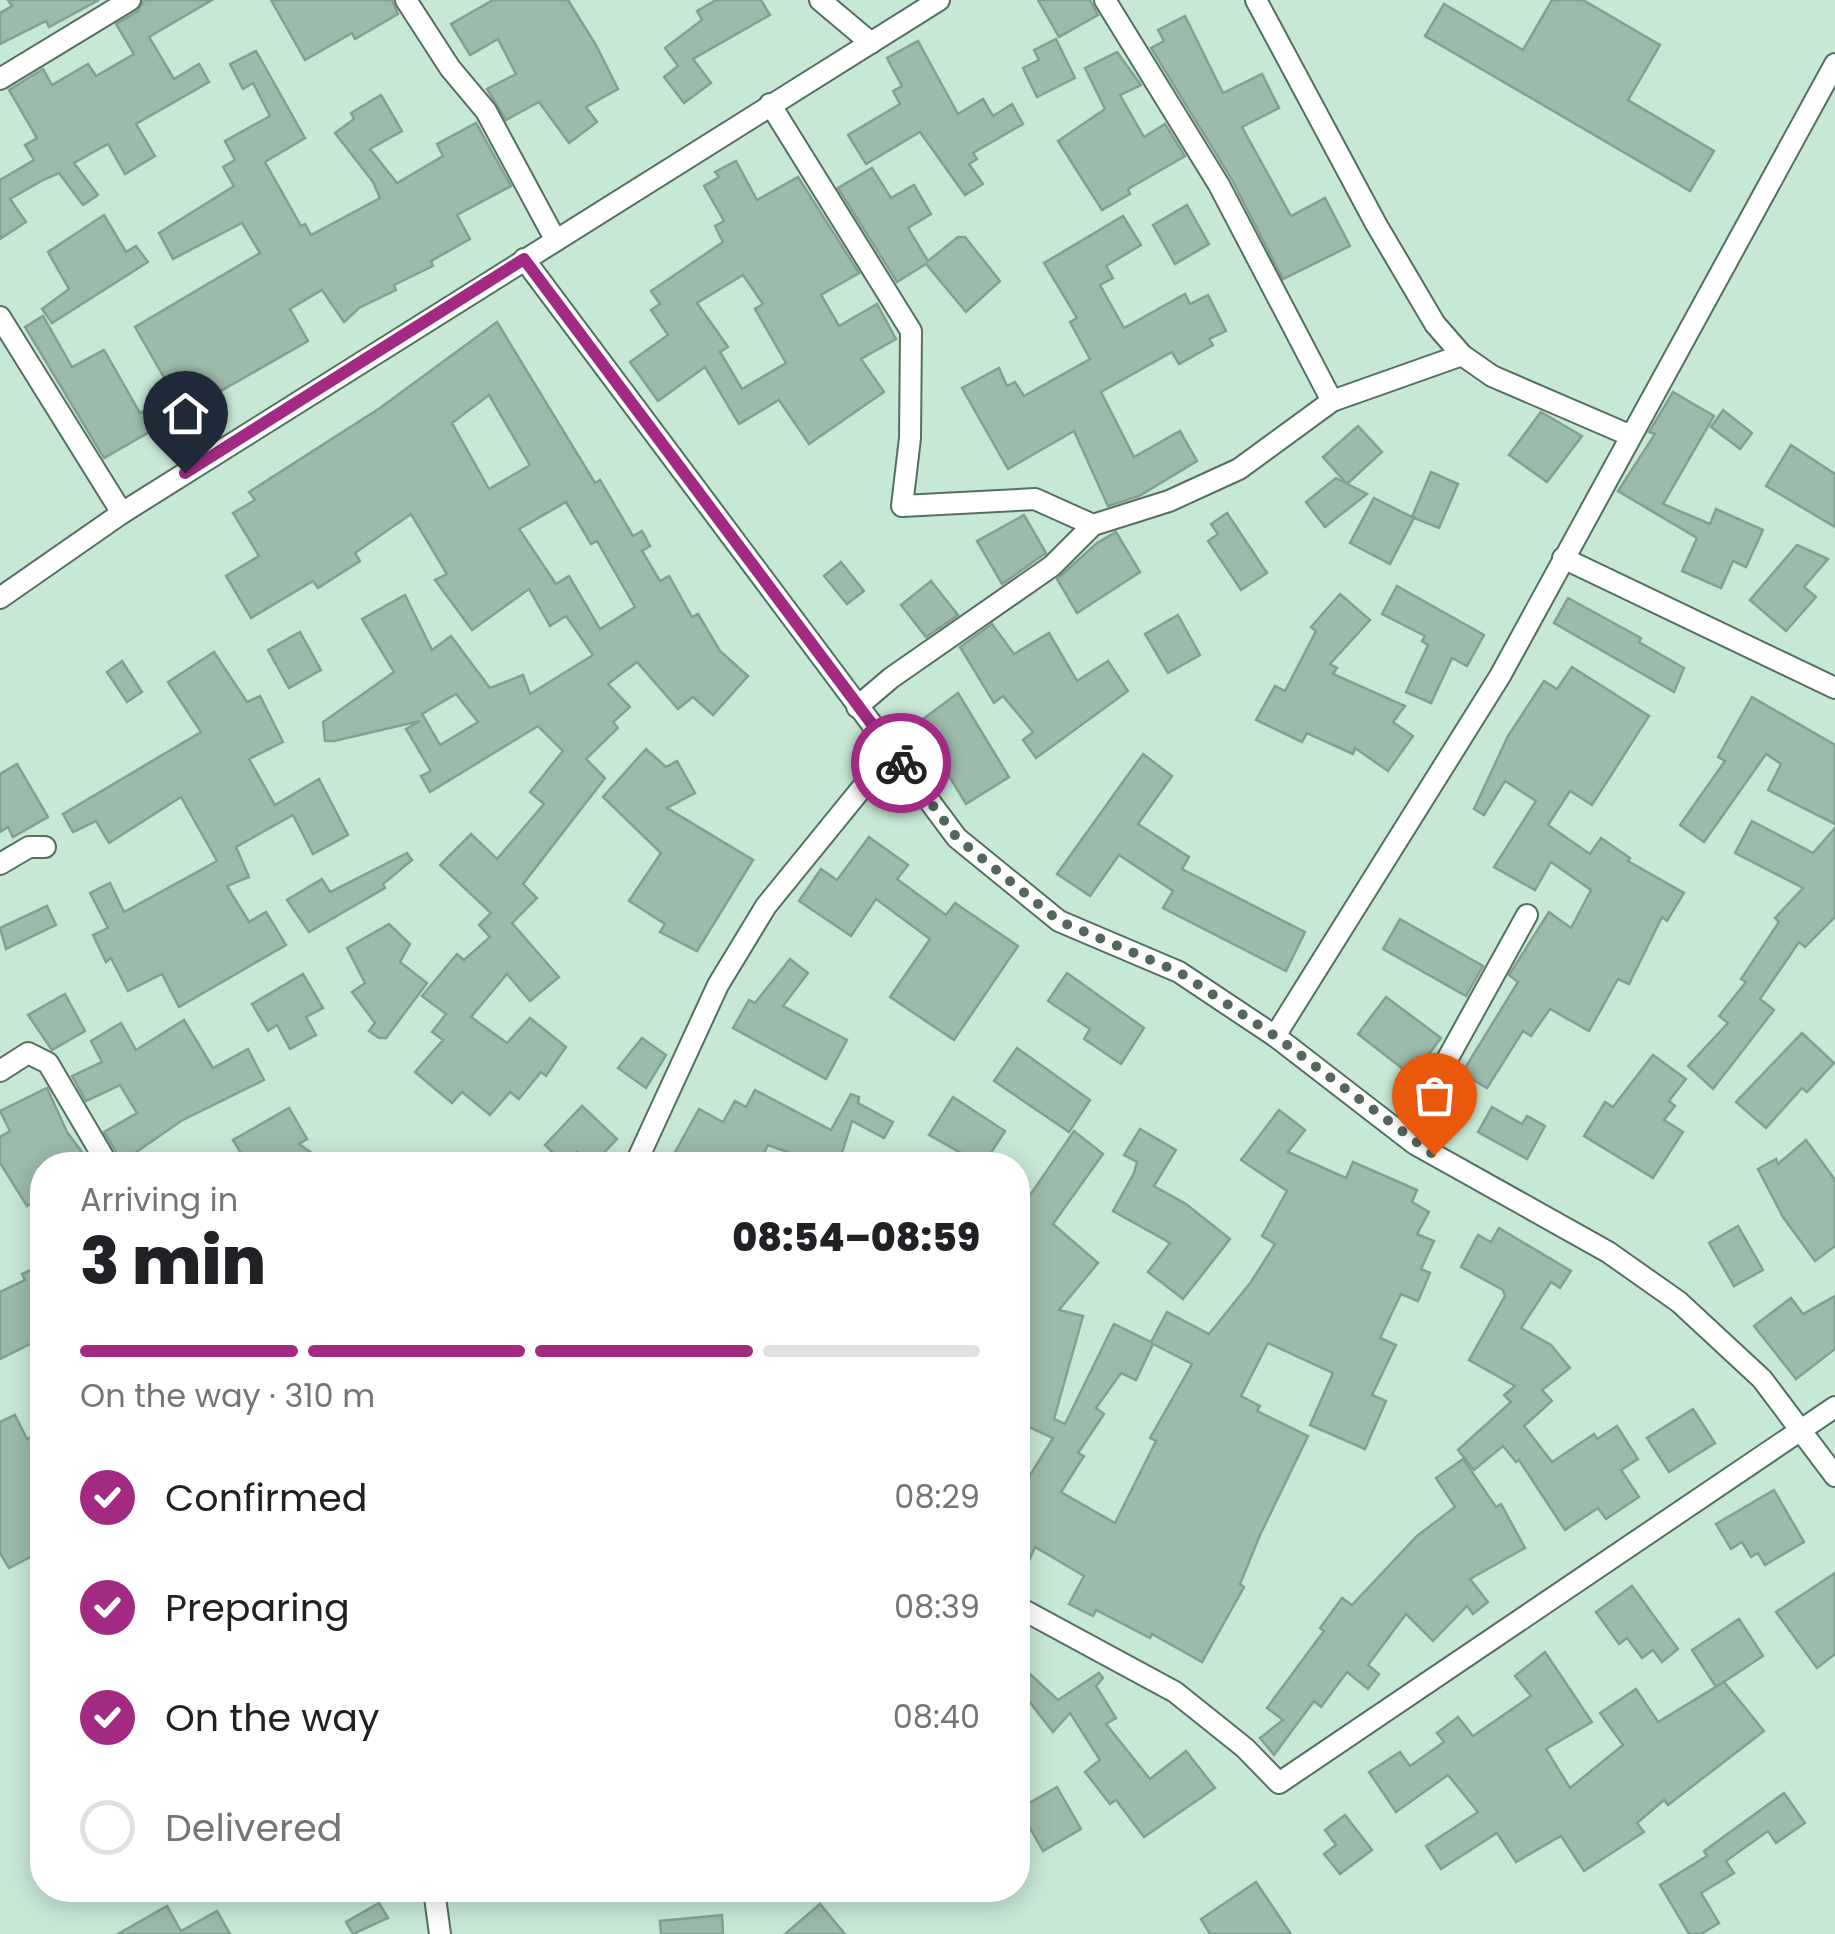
<!DOCTYPE html>
<html lang="en">
<head>
<meta charset="utf-8">
<style>
  :root { --surface:#fff; --page:#f2f2f2; --text:#202124; --muted:#757577; --line:#e0e0e0; --accent:#a22a82 }
  body { margin:0; font-family:Poppins,sans-serif; background:var(--page); color:var(--text); height:100vh; display:flex; flex-direction:column; font-size:38px; white-space:nowrap }
  * { box-sizing:border-box; margin:0 }
  p { font-size:32px; color:var(--muted) }
  .icon { flex:none; width:55px; height:55px; fill:none; stroke:currentColor; stroke-width:2; stroke-linecap:round; stroke-linejoin:round }
  .map { position:relative; flex:1; overflow:hidden }
  .panel { position:absolute; left:30px; top:1152px; width:1000px; height:750px; display:flex; flex-direction:column; background:var(--surface); border-radius:40px; box-shadow:0 5px 25px #0003 }
  .panel>* { flex:none }
  .pin { position:absolute; display:grid; place-items:center; width:85px; height:85px; color:#fff; margin:-102px -42px; border-radius:50% 50% 50% 0; rotate:-45deg; box-shadow:0 0 10px #0007 }
  .pin .icon { rotate:45deg }
  .courier { position:absolute; display:grid; place-items:center; width:100px; height:100px; margin:-50px; border:8px solid #a22a82; border-radius:50%; background:#fff; color:#222; box-shadow:0 2px 12px #0007 }
  .head em { font-style:normal; font-weight:800 }
  .head div { display:flex; flex-direction:column-reverse }
  .head { display:flex; align-items:center; justify-content:space-between; height:170px; padding:0 50px }
  h1 { font-size:65px; font-weight:800; line-height:75px }
  .bar { display:grid; grid-template-columns:repeat(4,1fr); gap:15px 10px; align-content:center; height:120px; padding:0 50px }
  .bar i { height:12px; border-radius:8px; background:var(--line) }
  .bar .on { background:var(--accent) }
  .bar p { grid-column:span 4 }
  ol { padding:0 50px; list-style:none }
  li { display:flex; align-items:center; gap:30px; height:110px }
  li p { margin-inline-start:auto }
  li .icon { padding:10px; border-radius:50%; background:var(--accent); color:#fff; stroke-width:4 }
  li:last-child { color:var(--muted) }
  li i { width:55px; height:55px; border:5px solid var(--line); border-radius:50% }
  .map>svg:first-child { display:block }
  .building { fill:#9dbbaa; stroke:#83a190; stroke-width:2.5; fill-rule:evenodd }
  .lines { fill:none; stroke-linecap:round; stroke-linejoin:round }
  .minor-casing { stroke:#537060; stroke-width:24 }
  .minor { stroke:#fff; stroke-width:20 }
  .done { stroke:#54675c; stroke-width:10; stroke-dasharray:0 18 }
  .route { stroke:#a22a82; stroke-width:12 }
</style>
</head>
<body>
<div class="map">
<svg width="1835" height="1934" viewBox="0 0 1835 1934">
  <rect width="100%" height="100%" fill="#c8e8d6"/>
  <g class="building">
    <path d="M8 0H99L49 27 46 21 0 44V13L12 6Z"/>
    <path d="M144 0H212L149 37 174 79 199 64 209 82 136 124 155 156 125 174 108 144 74 163 98 195 83 205 59 173 45 179 10 199 26 222 0 239V180L34 160 25 145 37 138 9 90 43 69 52 85 88 64 96 76 134 54 116 24 138 11Z"/>
    <path d="M271 0H392L398 14 355 39 352 33 305 60Z"/>
    <path d="M493 0H568L596 45 618 89 586 107 597 122 569 143 539 102 506 120 487 89 516 74 498 39 470 55 451 24Z"/>
    <path d="M716 0H761L770 15 693 59 711 83 684 103 664 77 678 66 665 48 702 20 697 11Z"/>
    <path d="M1038 0H1090L1098 15 1059 37Z"/>
    <path d="M1552 0H1583L1660 45 1628 100 1714 151 1690 191 1425 36 1444 4 1523 50Z"/>
    <path d="M1185 16 1223 93 1262 74 1279 108 1242 127 1291 216 1325 198 1350 246 1283 279 1231 178 1151 48 1164 41 1158 30Z"/>
    <path d="M1056 39 1075 78 1037 97 1023 68 1039 60 1034 50Z"/>
    <path d="M918 41 958 114 983 99 993 116 1012 104 1023 124 973 153 977 159 969 164 983 184 965 195 920 132 866 164 848 135 900 104 893 91 902 86 887 58Z"/>
    <path d="M256 51 305 138 265 162 301 226 305 224 311 235 380 198 373 182 335 133 354 119 351 113 381 95 402 131 370 149 397 183 443 156 437 144 476 123 511 186 457 215 470 239 431 261 433 266 394 285 396 290 359 308 344 322 322 290 290 309 308 341 104 458 25 327 43 316 72 367 104 350 140 413 173 393 135 327 260 253 242 223 173 259 159 233 234 186 223 167 235 160 225 141 270 116 253 83 243 89 230 64Z"/>
    <path d="M1117 52 1141 85 1120 95 1144 137 1165 124 1185 156 1128 189 1130 194 1102 210 1058 141 1105 109 1085 68Z"/>
    <path d="M736 161 757 200 798 177 859 273 821 295 839 326 877 304 896 339 861 359 884 392 809 444 779 400 739 424 705 367 658 401 630 362 668 335 651 310 660 304 651 291 723 242 715 226 724 221 704 186 719 177 715 172ZM743 275 763 304 755 309 786 363 742 389 720 352 728 347 697 303Z"/>
    <path d="M872 168 891 198 914 185 931 214 908 228 928 261 958 237H965L1000 281 966 312 926 264 897 282 838 188Z"/>
    <path d="M1187 205 1209 244 1175 264 1153 225Z"/>
    <path d="M104 215 126 252 136 246 148 262 52 323 42 309 69 289 48 252Z"/>
    <path d="M1123 216 1141 245 1106 266 1113 278 1100 285 1124 328 1185 294 1190 304 1208 295 1226 331 1209 339 1213 345 1179 364 1172 352 1101 392 1134 457 1180 431 1197 461 1139 496 1108 506 1074 431 1008 469 962 388 999 368 1007 386 1015 382 1024 396 1090 359 1070 322 1077 318 1044 263Z"/>
    <path d="M497 322 595 483 600 480 633 536 642 531 650 546 642 551 660 581 669 576 692 617 698 614 720 651 748 676 713 715 693 697 678 709 637 662 608 684 630 707 613 722 618 728 586 759 605 778 523 884 537 898 512 923 559 977 530 1001 507 974 471 1017 507 1043 530 1018 566 1047 546 1076 541 1072 519 1099 510 1092 490 1115 462 1092 452 1103 415 1072 443 1040 432 1032 446 1014 422 996 457 954 464 960 490 937 479 925 491 913 440 865 471 834 497 859 544 804 530 792 563 751 538 726 430 792 421 776 431 771 406 729 420 721 334 741H325L323 722 394 672 362 619 405 595 432 650 451 636 490 688 523 675 530 694 593 655 566 616 550 626 529 589 472 630 435 580 447 574 411 514 355 553 360 561 318 588 313 581 251 618 226 576 259 556 233 513 255 500 249 492 380 408ZM489 395 530 465 489 489 452 423ZM566 502 591 544 597 541 635 607 600 629 569 576 556 584 519 529ZM456 694 478 722 440 745 422 714Z"/>
    <path d="M1673 392 1714 416 1663 504 1710 524 1716 509 1763 530 1746 567 1733 561 1721 588 1682 571 1697 538 1618 491 1655 434 1649 432Z"/>
    <path d="M1723 410 1752 433 1740 449 1711 427Z"/>
    <path d="M1541 412 1582 436 1547 482 1509 455Z"/>
    <path d="M1358 426 1382 452 1347 484 1323 457Z"/>
    <path d="M1791 445 1835 474V527L1766 486Z"/>
    <path d="M1431 472 1458 484 1439 528 1412 517Z"/>
    <path d="M1336 478 1367 494 1325 527 1306 502Z"/>
    <path d="M1374 498 1414 518 1390 564 1350 543Z"/>
    <path d="M1227 513 1267 573 1241 590 1208 541 1218 534 1211 524Z"/>
    <path d="M1024 515 1046 553 1002 584 977 541Z"/>
    <path d="M1116 532 1140 572 1077 613 1057 579 1097 543Z"/>
    <path d="M1797 545 1828 559 1804 587 1816 597 1786 631 1750 600Z"/>
    <path d="M841 562 864 591 847 604 824 576Z"/>
    <path d="M931 581 958 615 926 637 901 605Z"/>
    <path d="M1397 586 1484 635 1467 666 1452 658 1431 703 1406 692 1428 645 1422 641 1425 636 1382 614Z"/>
    <path d="M1340 594 1370 620 1330 664 1337 668 1333 674 1405 706 1393 722 1413 736 1388 771 1355 748 1353 754 1307 733 1302 742 1256 720 1275 686 1285 691 1316 631 1311 627Z"/>
    <path d="M1568 598 1641 638 1639 642 1684 668 1674 692 1554 623Z"/>
    <path d="M1178 615 1200 655 1168 673 1145 634Z"/>
    <path d="M992 624 1014 654 1049 633 1077 681 1108 661 1128 691 1036 758 1023 740 1033 732 1003 696 994 703 960 647Z"/>
    <path d="M300 632 321 670 289 688 268 650Z"/>
    <path d="M214 652 247 702 260 696 283 742 249 759 275 805 319 779 348 835 313 854 293 815 236 847 249 877 227 886 249 922 266 912 286 945 179 1007 162 974 128 991 111 958 106 962 93 935 108 928 90 893 110 883 124 912 217 861 181 797 109 843 96 821 73 832 63 814 201 732 168 682Z"/>
    <path d="M122 661 142 692 127 702 107 672Z"/>
    <path d="M1572 667 1649 716 1592 805 1570 791 1548 825 1590 854 1601 838 1630 858 1628 861 1684 893 1667 921 1662 917 1629 984 1618 979 1589 1031 1550 1009 1531 1036 1523 1031 1487 1088 1462 1073 1518 982 1509 975 1549 912 1571 928 1591 890 1551 862 1535 890 1494 867 1536 801 1505 781 1484 815 1474 809 1508 736 1544 681 1557 689Z"/>
    <path d="M958 693 1009 777 966 804 932 748 928 751 911 728Z"/>
    <path d="M1752 697 1835 745V824L1768 790 1781 764 1766 754 1704 842 1680 825 1725 761 1718 757Z"/>
    <path d="M646 749 666 767 677 761 695 793 667 808 753 860 697 951 660 932 665 924 629 901 661 853 603 797Z"/>
    <path d="M1143 754 1172 776 1138 824 1189 857 1182 869 1305 932 1286 971 1163 908 1173 891 1119 855 1090 896 1057 874Z"/>
    <path d="M17 764 48 817 13 837 8 827 0 832V774Z"/>
    <path d="M1752 821 1813 853 1835 828V917L1805 947 1799 942 1760 999 1774 1010 1713 1089 1688 1066 1728 1023 1719 1016 1746 982 1741 979 1779 922 1775 918 1803 888 1735 853Z"/>
    <path d="M869 837 908 865 897 879 946 915 955 903 1018 946 954 1040 890 997 930 939 876 899 851 936 799 901 821 869 837 880Z"/>
    <path d="M407 853 412 860 383 884 385 888 309 932 287 900 322 879 330 892Z"/>
    <path d="M47 906 56 925 6 949 0 928Z"/>
    <path d="M1400 919 1483 966 1466 996 1383 949Z"/>
    <path d="M389 924 410 944 400 962 427 983 386 1038H379L369 1031 375 1023 352 992 365 983 347 948Z"/>
    <path d="M790 959 808 973 783 1006 847 1040 826 1079 733 1028 749 1000 755 1003Z"/>
    <path d="M1067 973 1144 1028 1121 1064 1084 1039 1090 1029 1048 1001Z"/>
    <path d="M303 974 323 1008 306 1017 316 1035 290 1049 277 1025 268 1031 252 1004Z"/>
    <path d="M65 994 85 1031 52 1050 28 1015Z"/>
    <path d="M1386 997 1441 1038 1412 1076 1358 1034Z"/>
    <path d="M184 1020 213 1068 248 1049 264 1080 181 1121 122 1162 104 1132 137 1113 120 1085 86 1101 72 1076 102 1062 91 1041 121 1023 136 1050Z"/>
    <path d="M1802 1033 1834 1063 1807 1092 1802 1088 1766 1128 1736 1102Z"/>
    <path d="M642 1038 666 1055 646 1088 618 1068Z"/>
    <path d="M1017 1048 1090 1100 1069 1132 994 1081Z"/>
    <path d="M1653 1055 1686 1079 1669 1101 1675 1106 1664 1120 1683 1132 1653 1178 1584 1136 1605 1102 1613 1107Z"/>
    <path d="M47 1088 67 1132 82 1152 64 1165H42V1197L27 1206 0 1163V1137L10 1131 0 1111Z"/>
    <path d="M755 1090 831 1130 851 1094 859 1097 858 1103 893 1122 884 1138 852 1121 838 1165H823L768 1145 758 1165H668L699 1109 723 1122 735 1101 746 1107Z"/>
    <path d="M953 1097 1005 1131 983 1165 929 1135Z"/>
    <path d="M582 1106 617 1139 592 1165 577 1152 565 1164 545 1145Z"/>
    <path d="M1492 1107 1522 1124 1527 1116 1545 1126 1527 1159 1478 1132Z"/>
    <path d="M289 1108 307 1139 299 1144 329 1165H248L233 1140Z"/>
    <path d="M1279 1110 1305 1130 1288 1152 1346 1178 1353 1162 1417 1190 1412 1202 1429 1212 1417 1234 1434 1241 1421 1269 1430 1273 1418 1301 1401 1294 1380 1338 1396 1345 1372 1395 1386 1401 1365 1449 1310 1425 1333 1373 1268 1343 1241 1396 1260 1406 1257 1411 1308 1436 1260 1535 1240 1584 1244 1587 1202 1662 1152 1634 1150 1638 1096 1610 1093 1616 1069 1604 1084 1576 1035 1547 1018 1586V1482L1024 1485 1053 1438 1018 1422V1200L1024 1204 1074 1131 1103 1154 1053 1224 1098 1263 1059 1310 1083 1316 1054 1419 1065 1424 1114 1324 1151 1342 1167 1312 1209 1334 1251 1282 1275 1244 1262 1236 1287 1191 1241 1160ZM1153 1344 1192 1364 1150 1438 1156 1441 1115 1523 1061 1492 1084 1456 1078 1453 1104 1414 1096 1408 1121 1373 1136 1380Z"/>
    <path d="M1140 1129 1176 1150 1154 1186 1186 1204 1230 1239 1183 1299 1148 1272 1170 1243 1113 1211 1134 1173 1137 1162 1124 1155Z"/>
    <path d="M1806 1140 1835 1180V1246L1815 1261 1783 1217 1758 1169 1776 1159 1778 1164Z"/>
    <path d="M1738 1226 1763 1270 1734 1286 1709 1243Z"/>
    <path d="M1499 1228 1571 1271 1560 1288 1551 1282 1521 1328 1551 1345 1570 1368 1542 1390 1552 1401 1524 1426 1552 1462 1594 1434 1597 1439 1617 1426 1638 1459 1621 1470 1639 1497 1606 1519 1598 1508 1565 1530 1519 1460 1516 1462 1503 1446 1474 1470 1458 1450 1511 1402 1504 1395 1515 1386 1469 1360 1505 1296 1503 1290 1461 1267 1478 1235 1491 1242Z"/>
    <path d="M37 1267 42 1272V1338L0 1359V1292L25 1280 22 1274Z"/>
    <path d="M1835 1296V1349L1796 1379 1754 1326 1791 1298 1803 1314Z"/>
    <path d="M1693 1409 1715 1443 1669 1472 1647 1438Z"/>
    <path d="M15 1415 27 1439 42 1431V1551L9 1568 0 1553V1422Z"/>
    <path d="M1463 1459 1496 1507 1501 1504 1525 1548 1470 1579 1488 1602 1473 1614 1467 1606 1433 1641 1406 1614 1368 1665 1379 1674 1368 1689 1347 1672 1321 1707 1314 1701 1274 1755 1260 1738 1283 1720 1267 1708 1324 1631 1320 1628 1342 1598 1352 1605 1417 1536 1455 1507 1436 1478Z"/>
    <path d="M1774 1490 1804 1542 1765 1565 1758 1553 1751 1557 1742 1542 1731 1549 1716 1524Z"/>
    <path d="M1835 1573V1654L1817 1668 1776 1612Z"/>
    <path d="M1632 1586 1678 1649 1662 1662 1653 1650 1642 1658 1627 1638 1619 1644 1596 1612Z"/>
    <path d="M1739 1619 1763 1656 1716 1687 1692 1650Z"/>
    <path d="M1545 1652 1592 1722 1546 1749 1570 1788 1623 1745 1600 1713 1636 1689 1658 1722 1724 1682 1764 1731 1668 1805 1664 1800 1637 1823 1644 1832 1584 1871 1561 1836 1516 1862 1497 1833 1441 1869 1426 1846 1478 1812 1448 1775 1396 1812 1369 1772 1400 1752 1410 1766 1444 1742 1437 1733 1458 1717 1473 1736 1531 1696 1515 1676Z"/>
    <path d="M1018 1663 1058 1700 1099 1673 1103 1678 1096 1686 1116 1718 1106 1724 1150 1779 1186 1751 1215 1788 1144 1837 1116 1800 1110 1804 1085 1772 1100 1760 1070 1713 1053 1732 1018 1687Z"/>
    <path d="M1057 1787 1081 1829 1043 1851 1019 1809Z"/>
    <path d="M1784 1793 1805 1823 1776 1843 1768 1831 1726 1861 1734 1873 1701 1893 1719 1923 1701 1934H1689L1660 1885 1707 1856 1704 1851Z"/>
    <path d="M1345 1815 1372 1850 1340 1874 1324 1854 1336 1845 1325 1830Z"/>
    <path d="M1256 1882 1291 1934H1210L1201 1919Z"/>
    <path d="M379 1903 388 1918 353 1934 346 1922Z"/>
    <path d="M820 1904 845 1934H785Z"/>
    <path d="M167 1906 181 1931 217 1911 230 1934H118Z"/>
    <path d="M722 1915 723 1934H661L660 1921Z"/>
  </g>
  <g class="lines">
    <defs>
      <g id="minor">
        <path d="M406 0 450 68 486 111 555 239"/>
        <path d="M820 0 871 43"/>
        <path d="M1105 0 1219 185 1332 401"/>
        <path d="M1256 0 1376 224 1435 324 1462 355 1492 376 1629 435"/>
        <path d="M0 79 130 0"/>
        <path d="M770 104 911 331 910 438 902 506 1035 499 1093 525"/>
        <path d="M524 259 957 838 1059 921 1179 972 1275 1036 1415 1144 1608 1252 1679 1302 1762 1379 1835 1476"/>
        <path d="M0 317 122 513"/>
        <path d="M1563 558 1835 688"/>
        <path d="M0 598 122 513 939 0"/>
        <path d="M857 707 891 678 1052 566 1093 525 1169 501 1239 469 1332 401 1462 355"/>
        <path d="M0 864 29 847H45"/>
        <path d="M1275 1036 1500 676 1835 64"/>
        <path d="M0 1071 28 1053 48 1063 108 1165"/>
        <path d="M1406 1134 1527 915"/>
        <path d="M635 1165 718 985 766 906 892 751"/>
        <path d="M1018 1607 1175 1692 1245 1748 1279 1783 1835 1407"/>
        <path d="M434 1890 440 1934"/>
      </g>
    </defs>
    <use href="#minor" class="minor-casing"/>
    <use href="#minor" class="minor"/>
  </g>
  <g class="lines">
    <path class="done" d="M901 763 957 838 1059 921 1179 972 1275 1036 1434 1155"/>
    <path class="route" d="M185 473 524 259 901 763"/>
  </g>
</svg>
<div class="pin" style="left:1434px;top:1155px;background:#ea580c"><svg class="icon" aria-label="bag" viewBox="0 0 24 24"><path d="M5 8h14l-1 12H6zM9 8a3 3 0 0 1 6 0"/></svg></div>
<div class="pin" style="left:185px;top:473px;background:#1f2937"><svg class="icon" aria-label="home" viewBox="0 0 24 24"><path d="M3 11l9-7 9 7M6 9v11h12V9"/></svg></div>
<div class="courier" style="left:901px;top:763px"><svg class="icon" aria-label="bike" viewBox="0 0 24 24"><circle cx="6" cy="16" r="4"/><circle cx="18" cy="16" r="4"/><path d="M6 16l4-8h5l3 8M10 8l3 8H6M13 5h3"/></svg></div>
<section class="panel">
<div class="head"><div><h1>3 min</h1><p>Arriving in</p></div><em>08:54–08:59</em></div>
<div class="bar"><i class="on"></i><i class="on"></i><i class="on"></i><i></i><p>On the way · 310 m</p></div>
<ol>
<li><svg class="icon" aria-label="check" viewBox="0 0 24 24"><path d="M5 12l5 5 9-10"/></svg>Confirmed<p>08:29</p></li>
<li><svg class="icon" aria-label="check" viewBox="0 0 24 24"><path d="M5 12l5 5 9-10"/></svg>Preparing<p>08:39</p></li>
<li><svg class="icon" aria-label="check" viewBox="0 0 24 24"><path d="M5 12l5 5 9-10"/></svg>On the way<p>08:40</p></li>
<li><i></i>Delivered</li>
</ol>
</section>
</div>
</body>
</html>
